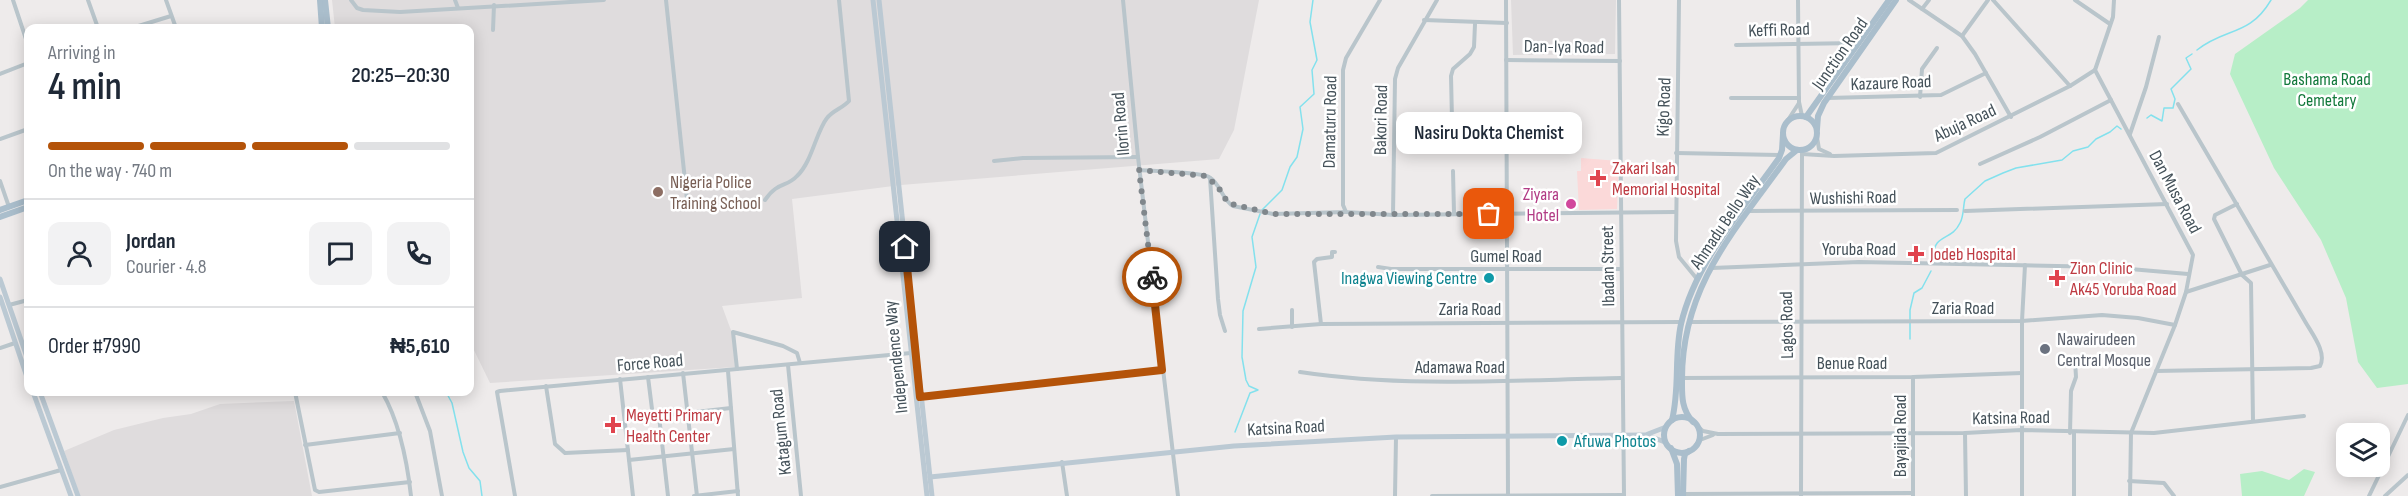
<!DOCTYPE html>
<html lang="en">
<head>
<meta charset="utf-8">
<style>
  :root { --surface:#fff; --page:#f2f2f3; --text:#1f2937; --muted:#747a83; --line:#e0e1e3; --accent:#b45309 }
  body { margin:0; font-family:"Sofia Sans Condensed",sans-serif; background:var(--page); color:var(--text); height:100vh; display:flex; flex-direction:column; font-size:22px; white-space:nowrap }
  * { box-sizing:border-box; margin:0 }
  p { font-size:20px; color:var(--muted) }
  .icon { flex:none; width:33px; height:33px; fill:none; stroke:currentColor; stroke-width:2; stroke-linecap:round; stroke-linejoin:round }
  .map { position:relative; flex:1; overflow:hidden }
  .details { position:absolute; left:24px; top:24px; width:450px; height:372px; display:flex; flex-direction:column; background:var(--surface); border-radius:12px; box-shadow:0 3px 15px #0003 }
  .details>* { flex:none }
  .tools { position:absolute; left:2336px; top:423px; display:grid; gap:12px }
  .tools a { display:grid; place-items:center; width:54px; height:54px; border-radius:12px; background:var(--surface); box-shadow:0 3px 15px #0003; font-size:30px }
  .pin { position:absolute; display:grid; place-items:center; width:51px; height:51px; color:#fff; margin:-26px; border-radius:12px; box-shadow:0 3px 9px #0006 }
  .courier { position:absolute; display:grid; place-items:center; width:60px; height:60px; margin:-30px; border:4px solid #b45309; border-radius:50%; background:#fff; color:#222; box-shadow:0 2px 8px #0007 }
  .bubble { position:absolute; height:42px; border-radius:12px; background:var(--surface); box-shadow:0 3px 15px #0003; font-size:20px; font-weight:600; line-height:42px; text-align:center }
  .headline em { font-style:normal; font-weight:600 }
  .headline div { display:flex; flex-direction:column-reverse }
  .headline { display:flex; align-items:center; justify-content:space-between; height:102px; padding:0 24px }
  h1 { font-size:39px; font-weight:600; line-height:45px }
  .bar { display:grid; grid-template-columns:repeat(4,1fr); gap:9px 6px; align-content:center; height:72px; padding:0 24px }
  .bar i { height:8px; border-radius:4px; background:var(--line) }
  .bar .selected { background:var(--accent) }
  .bar p { grid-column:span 4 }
  .line { display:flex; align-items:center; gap:15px; padding:0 24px; border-top:2px solid var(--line) }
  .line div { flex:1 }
  .round { display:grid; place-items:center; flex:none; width:63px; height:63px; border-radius:12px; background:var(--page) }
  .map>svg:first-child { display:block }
  .education { fill:#dfdcdd }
  .medical { fill:#fbd9d9 }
  .green { fill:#b7eec7 }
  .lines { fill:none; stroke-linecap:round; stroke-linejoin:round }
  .stream { stroke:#83e1ed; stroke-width:1.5 }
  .street { stroke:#b9c5cb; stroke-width:4 }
  .secondary { stroke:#bbc9d3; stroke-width:5 }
  .primary { stroke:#aabecc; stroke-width:6 }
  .done { stroke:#80878c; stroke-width:6; stroke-dasharray:0 10.8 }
  .route { stroke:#b45309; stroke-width:8 }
  .health-dot { fill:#e0444e; stroke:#fff; stroke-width:2 }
  .education-dot { fill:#8d6e63; stroke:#fff; stroke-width:2 }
  .hotel-dot { fill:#d1479c; stroke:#fff; stroke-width:2 }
  .culture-dot { fill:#0f9aa8; stroke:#fff; stroke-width:2 }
  .worship-dot { fill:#6b7280; stroke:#fff; stroke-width:2 }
  .labels { text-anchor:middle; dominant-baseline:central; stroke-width:5; stroke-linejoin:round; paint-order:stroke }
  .street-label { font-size:18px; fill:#445159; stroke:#fff }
  .park-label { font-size:18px; fill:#147a3d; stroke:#fff }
  .health-label { font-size:18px; fill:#be3a42; stroke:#fff; text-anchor:start }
  .education-label { font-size:18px; fill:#785e54; stroke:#fff; text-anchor:start }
  .hotel-label { font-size:18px; fill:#b23c85; stroke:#fff; text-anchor:end }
  .culture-label { font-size:18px; fill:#0d838f; stroke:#fff; text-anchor:end }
  .worship-label { font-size:18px; fill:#5b616d; stroke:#fff; text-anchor:start }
</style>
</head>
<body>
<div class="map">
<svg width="2408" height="496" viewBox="0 0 2408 496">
  <rect width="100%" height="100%" fill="#eeebeb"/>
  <g class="education">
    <path d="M332 0H1259L1234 130 1219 159 901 185 792 199 802 298 722 306 732 333 735 367 490 383 470 342V28H335Z"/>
    <path d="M1511 0H1616L1615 54 1513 55Z"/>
    <path d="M294 401 312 496H80L64 451 114 430 163 418 191 414 220 404Z"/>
  </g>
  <path class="medical" d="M1581 158 1619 161 1617 209 1579 210 1577 171H1581Z"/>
  <g class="green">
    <path d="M2308 0H2408V384L2377 388 2358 362 2346 298 2321 240 2274 168 2230 74 2235 54 2300 8Z"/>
    <path d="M2304 469 2315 472 2304 496H2242L2240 474 2262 471 2289 480Z"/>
  </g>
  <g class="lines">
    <g class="stream">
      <path d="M2197 50C2226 27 2249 37 2271 0"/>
      <path d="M2147 118 2151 115 2162 121 2164 108H2173L2175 99 2171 89 2191 69 2186 58 2192 54"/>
      <path d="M1262 210 1282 190 1290 167 1297 157 1303 129 1300 107 1314 94 1312 70 1317 60 1310 22 1313 0"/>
      <path d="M1933 258C1934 232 1951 242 1960 223 1964 216 1963 206 1965 199L1985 181 2003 173 2016 168 2062 160 2073 151 2088 147 2096 139 2110 132 2117 126 2121 129"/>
      <path d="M1910 339V310L1914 293 1922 288 1931 271"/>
      <path d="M446 392 452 403 463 452 469 468 480 481 482 496"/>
      <path d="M1235 432 1250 393 1258 390 1249 386 1246 380 1242 357 1243 311 1256 267 1252 237 1260 214"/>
    </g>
    <g class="street">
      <path d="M13 0 28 45"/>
      <path d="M88 0 98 28"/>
      <path d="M166 0 176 28"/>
      <path d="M351 0 357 8 363 10 400 12 604 0"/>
      <path d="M455 0 458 8"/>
      <path d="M666 0 688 209"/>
      <path d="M1123 0 1138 157 1178 496"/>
      <path d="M1380 0 1346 58 1343 70V205L1346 212 1393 215 1675 212"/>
      <path d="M1506 0 1508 496"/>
      <path d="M1619 0 1624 496"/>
      <path d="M1679 0 1676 241 1679 257 1697 279"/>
      <path d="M1798 0 1799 102 1802 116"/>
      <path d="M1909 0 1962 36 1975 54 2011 117"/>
      <path d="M1993 0 2070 86"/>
      <path d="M2075 0 2110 24"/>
      <path d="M1922 9 1929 0"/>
      <path d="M1424 20 1507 23"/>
      <path d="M132 28 171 16"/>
      <path d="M493 30 494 5"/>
      <path d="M1962 36 1988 0"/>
      <path d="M1736 45 1858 43"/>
      <path d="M1506 60 1620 61"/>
      <path d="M2095 70 2193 255 2186 292 2175 325 2131 433 2130 496"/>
      <path d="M2095 70 2113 17 2114 0"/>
      <path d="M0 74 28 63"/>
      <path d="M1920 97 1922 69 1937 48"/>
      <path d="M1731 98H1799"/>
      <path d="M1828 98 1941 95 1986 73"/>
      <path d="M1452 120 1451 76 1453 69 1470 54 1474 47 1475 24"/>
      <path d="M1788 120 1799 103"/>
      <path d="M2130 134 2146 87 2159 37"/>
      <path d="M1817 137 1819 149 1830 154"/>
      <path d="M0 139 28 129"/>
      <path d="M1676 153 1779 155"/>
      <path d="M1802 154 1834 156 1936 153 2070 86 2095 70"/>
      <path d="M994 161 1023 158 1138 157"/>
      <path d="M1980 164 2040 137 2111 100"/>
      <path d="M1139 170C1152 171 1201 172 1209 177 1221 184 1222 200 1233 206L1273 214 1346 212"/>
      <path d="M1453 171 1454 214"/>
      <path d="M1210 178 1218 299 1220 315 1225 331"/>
      <path d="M0 181 9 207"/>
      <path d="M765 200C778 181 786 188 797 176 812 162 816 132 827 118 833 110 843 108 849 101L839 0"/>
      <path d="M2237 204 2215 215 2214 219 2242 275 2251 283 2253 421"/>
      <path d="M1749 211 1957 210"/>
      <path d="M1965 211 2167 204"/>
      <path d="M1393 215 1395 79 1398 68 1437 0"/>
      <path d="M1378 267 1391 269H1621"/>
      <path d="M1712 268 1859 262 2107 267 2188 274"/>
      <path d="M2186 292 2270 265"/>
      <path d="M9 305 28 300"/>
      <path d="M1292 310V327"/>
      <path d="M1689 322 2022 321 2102 315 2138 318 2175 325"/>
      <path d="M1321 324 1314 262 1317 259 1332 257V252H1335"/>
      <path d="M1259 329 1321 324 1681 322"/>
      <path d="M0 348 15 343"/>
      <path d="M788 365 801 496"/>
      <path d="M737 369 733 332 783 346 797 353 800 363"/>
      <path d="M728 371 738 496"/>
      <path d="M2156 371 2311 368 2320 366C2327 353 2313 335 2306 323L2178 104"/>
      <path d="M1300 372C1406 388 1515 380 1621 378"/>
      <path d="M683 373 697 496"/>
      <path d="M648 377 653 417"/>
      <path d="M1913 377V496"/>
      <path d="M1682 378 1913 377 2022 373"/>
      <path d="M620 379 633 496"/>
      <path d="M546 386 555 444 565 453 628 450"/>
      <path d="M295 392 315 490 319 492 410 482"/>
      <path d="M382 392C400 423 407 460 411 496"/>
      <path d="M415 392 430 431 442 496"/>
      <path d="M920 397 1163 370"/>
      <path d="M659 416 668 496"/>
      <path d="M625 420 731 408"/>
      <path d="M1697 426 1703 431 1718 434 1965 433 2021 430 2154 433 2304 416"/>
      <path d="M1965 433 1966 496"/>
      <path d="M2070 433 2071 391 2076 377 2075 360"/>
      <path d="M2074 433V496"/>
      <path d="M305 445 400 433"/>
      <path d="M1696 445 1700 440 1713 435"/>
      <path d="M629 460 734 449"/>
      <path d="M1062 462 1067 496"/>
      <path d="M2129 481 2164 483 2174 496"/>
      <path d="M0 487 61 470"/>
      <path d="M1683 494 1913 493"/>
      <path d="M515 496 498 398 497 392 500 391 911 353"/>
      <path d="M694 496 738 491"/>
      <path d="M1395 496 1396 437"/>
      <path d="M1432 496 1624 495"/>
      <path d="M1801 496 1802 154"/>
      <path d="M2022 496V321L2025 265"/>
      <path d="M2369 496 2408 415"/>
      <path d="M2385 496 2408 475"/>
    </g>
    <g class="secondary">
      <path d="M873 0 927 496"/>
      <path d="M879 0 932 496"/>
      <path d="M0 279 28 360"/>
      <path d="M0 297 28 380"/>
      <path d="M33 392 71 496"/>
      <path d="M40 392 78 496"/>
      <path d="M1648 434 1666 427"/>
      <path d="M930 477 1234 446 1396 437 1646 435 1665 442"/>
    </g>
    <g class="primary">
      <path d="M320 0 322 28"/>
      <path d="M325 0 328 28"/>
      <circle cx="1800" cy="133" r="17"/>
      <path d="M1806 117 1889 0"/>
      <path d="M1817 129 1818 116 1824 103 1896 0"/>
      <path d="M0 210 28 200"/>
      <path d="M0 217 28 207"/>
      <circle cx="1682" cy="435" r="18"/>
      <path d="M1672 420C1680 388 1674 356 1681 324 1695 263 1743 209 1779 158L1782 150 1783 134"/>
      <path d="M1693 422C1681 409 1682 395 1682 379 1682 286 1735 230 1786 159L1797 150"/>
      <path d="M1671 448 1677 464 1678 496"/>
      <path d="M1683 496 1684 459 1685 454 1689 451"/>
    </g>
  </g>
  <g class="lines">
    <path class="done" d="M1152 277 1139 170 1206 176 1218 187 1228 203 1273 214H1489"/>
    <path class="route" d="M905 247 920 397 1162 370 1152 277"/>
  </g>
  <g class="health-dot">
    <path d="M1595 169h6v6h6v6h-6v6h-6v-6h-6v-6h6z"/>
    <path d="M1913 245h6v6h6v6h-6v6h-6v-6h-6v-6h6z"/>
    <path d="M2054 269h6v6h6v6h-6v6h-6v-6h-6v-6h6z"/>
    <path d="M610 416h6v6h6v6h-6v6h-6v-6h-6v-6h6z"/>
  </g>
  <circle class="education-dot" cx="658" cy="192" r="6"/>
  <circle class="hotel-dot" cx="1571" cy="204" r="6"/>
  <g class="culture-dot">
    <circle cx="1489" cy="278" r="6"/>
    <circle cx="1562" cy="441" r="6"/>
  </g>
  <circle class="worship-dot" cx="2045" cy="349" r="6"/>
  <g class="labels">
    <g class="street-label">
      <text transform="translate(1779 30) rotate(-2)">Keffi Road</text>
      <text transform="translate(1564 47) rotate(1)">Dan-Iya Road</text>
      <text transform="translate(1840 54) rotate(-55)">Junction Road</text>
      <text transform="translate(1891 83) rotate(-2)">Kazaure Road</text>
      <text transform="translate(1664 107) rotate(-88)">Kigo Road</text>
      <text transform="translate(1381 120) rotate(-89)">Bakori Road</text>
      <text transform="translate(1330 122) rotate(-89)">Damaturu Road</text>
      <text transform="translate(1965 123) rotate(-25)">Abuja Road</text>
      <text transform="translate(1121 124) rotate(-95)">Ilorin Road</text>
      <text transform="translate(2175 192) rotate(62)">Dan Musa Road</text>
      <text transform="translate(1853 198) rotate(-1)">Wushishi Road</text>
      <text transform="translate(1725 222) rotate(-56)">Ahmadu Bello Way</text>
      <text x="1859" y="249">Yoruba Road</text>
      <text x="1506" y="256">Gumel Road</text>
      <text transform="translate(1608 266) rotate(-91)">Ibadan Street</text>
      <text x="1963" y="308">Zaria Road</text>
      <text x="1470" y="309">Zaria Road</text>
      <text transform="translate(1787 325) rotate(-91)">Lagos Road</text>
      <text transform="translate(896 357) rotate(-96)">Independence Way</text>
      <text transform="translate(650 363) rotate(-5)">Force Road</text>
      <text x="1852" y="363">Benue Road</text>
      <text x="1460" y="367">Adamawa Road</text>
      <text transform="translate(2011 418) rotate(-1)">Katsina Road</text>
      <text transform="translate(1286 428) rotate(-3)">Katsina Road</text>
      <text transform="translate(781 432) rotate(-96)">Katagum Road</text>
      <text transform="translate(1900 436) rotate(-90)">Bayajida Road</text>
    </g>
    <g class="park-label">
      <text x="2327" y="79">Bashama Road<tspan x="2327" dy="21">Cemetary</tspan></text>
    </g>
    <g class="health-label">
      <text x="1612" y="168">Zakari Isah<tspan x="1612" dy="21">Memorial Hospital</tspan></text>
      <text x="1930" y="254">Jodeb Hospital</text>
      <text x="2070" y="268">Zion Clinic<tspan x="2070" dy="21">Ak45 Yoruba Road</tspan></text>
      <text x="626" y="415">Meyetti Primary<tspan x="626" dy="21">Health Center</tspan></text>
    </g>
    <g class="education-label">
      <text x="670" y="182">Nigeria Police<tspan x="670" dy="21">Training School</tspan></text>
    </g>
    <g class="hotel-label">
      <text x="1559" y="194">Ziyara<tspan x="1559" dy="21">Hotel</tspan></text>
    </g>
    <g class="culture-label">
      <text x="1477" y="278">Inagwa Viewing Centre</text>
      <text x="1574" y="441" text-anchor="start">Afuwa Photos</text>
    </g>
    <g class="worship-label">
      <text x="2057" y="339">Nawairudeen<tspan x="2057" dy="21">Central Mosque</tspan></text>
    </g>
  </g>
</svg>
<div class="tools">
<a><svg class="icon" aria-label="layers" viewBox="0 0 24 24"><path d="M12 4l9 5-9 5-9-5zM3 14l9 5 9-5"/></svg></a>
</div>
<div class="pin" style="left:1489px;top:214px;background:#ea580c"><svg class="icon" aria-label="bag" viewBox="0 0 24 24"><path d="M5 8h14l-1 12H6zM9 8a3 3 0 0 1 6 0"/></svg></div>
<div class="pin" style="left:905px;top:247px;background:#1f2937"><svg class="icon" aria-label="home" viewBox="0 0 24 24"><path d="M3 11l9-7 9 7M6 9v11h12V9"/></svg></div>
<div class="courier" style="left:1152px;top:277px"><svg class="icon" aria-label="bike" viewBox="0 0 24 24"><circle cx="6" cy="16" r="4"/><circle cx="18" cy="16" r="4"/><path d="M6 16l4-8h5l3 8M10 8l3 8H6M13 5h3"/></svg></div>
<div class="bubble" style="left:1396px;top:112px;width:186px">Nasiru Dokta Chemist</div>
<section class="details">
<div class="headline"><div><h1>4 min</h1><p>Arriving in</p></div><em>20:25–20:30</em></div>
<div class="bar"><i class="selected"></i><i class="selected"></i><i class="selected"></i><i></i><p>On the way · 740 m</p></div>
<div class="line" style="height:108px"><a class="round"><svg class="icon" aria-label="person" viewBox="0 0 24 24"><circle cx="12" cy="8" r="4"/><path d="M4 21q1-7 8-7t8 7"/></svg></a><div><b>Jordan</b><p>Courier · 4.8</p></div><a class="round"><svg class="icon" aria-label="chat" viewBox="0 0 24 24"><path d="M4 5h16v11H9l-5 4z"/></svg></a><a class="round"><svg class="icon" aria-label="phone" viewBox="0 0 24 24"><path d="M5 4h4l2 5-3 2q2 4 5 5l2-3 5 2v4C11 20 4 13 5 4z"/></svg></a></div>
<div class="line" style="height:78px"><div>Order #7990</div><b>₦5,610</b></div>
</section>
</div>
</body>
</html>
